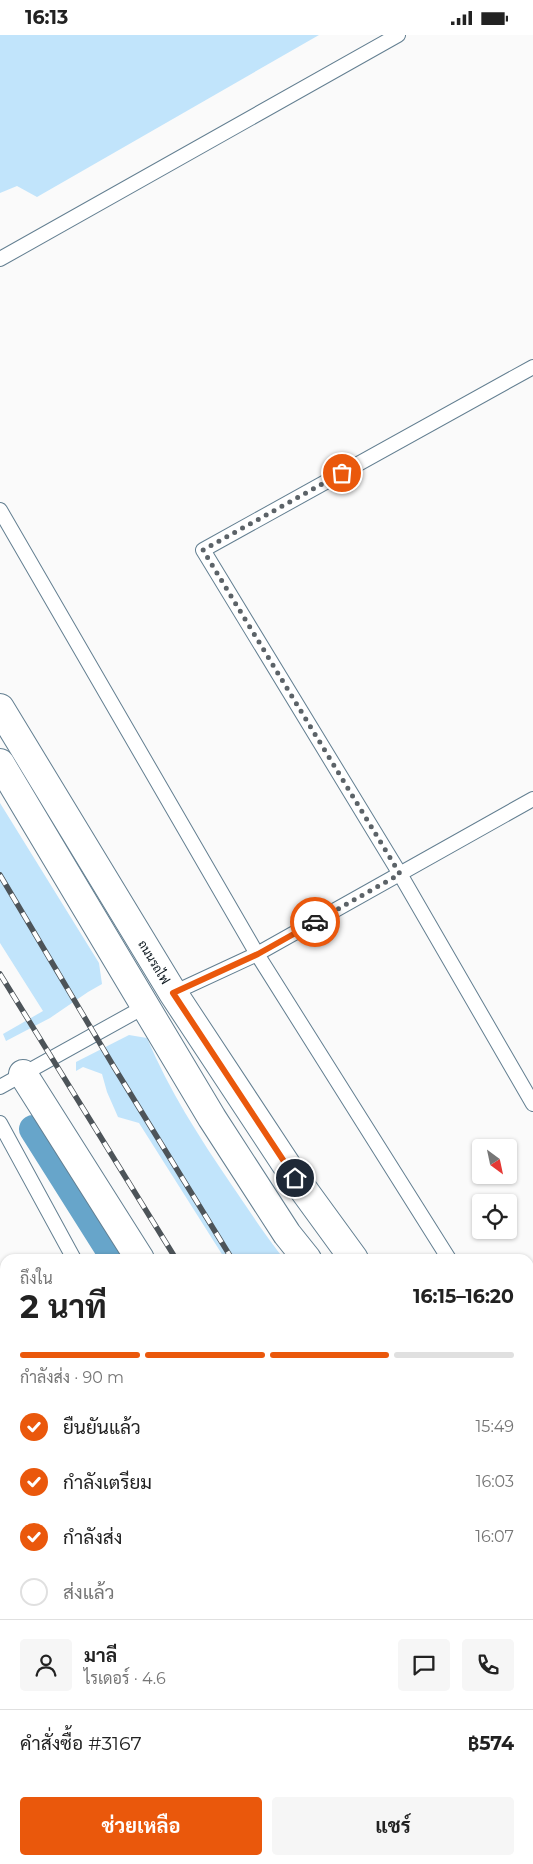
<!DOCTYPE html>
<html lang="th">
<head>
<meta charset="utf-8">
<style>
  :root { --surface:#fff; --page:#f6f6f6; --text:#222; --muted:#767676; --line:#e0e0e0; --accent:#ea580c }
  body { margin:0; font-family:Montserrat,Sarabun,sans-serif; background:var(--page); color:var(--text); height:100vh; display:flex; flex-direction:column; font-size:19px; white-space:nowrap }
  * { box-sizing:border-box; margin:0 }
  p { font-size:16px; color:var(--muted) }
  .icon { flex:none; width:28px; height:28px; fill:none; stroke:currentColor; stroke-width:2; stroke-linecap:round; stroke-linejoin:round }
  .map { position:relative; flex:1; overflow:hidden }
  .panel { position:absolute; left:0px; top:1219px; width:534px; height:611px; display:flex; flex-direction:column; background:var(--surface); border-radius:15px 15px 0 0; box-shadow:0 1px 4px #0004 }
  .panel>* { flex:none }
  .needle { width:32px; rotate:147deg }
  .fabs { position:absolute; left:472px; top:1104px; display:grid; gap:10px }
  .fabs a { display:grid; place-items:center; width:45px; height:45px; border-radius:5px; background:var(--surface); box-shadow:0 1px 4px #0004; font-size:25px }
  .pin { position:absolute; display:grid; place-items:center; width:42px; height:42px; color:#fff; margin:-21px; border:2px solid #fff; border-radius:50%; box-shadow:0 1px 5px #0007 }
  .courier { position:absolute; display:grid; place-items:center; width:50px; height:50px; margin:-25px; border:4px solid #ea580c; border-radius:50%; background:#fff; color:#222; box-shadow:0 1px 6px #0007 }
  .overview em { font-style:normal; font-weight:700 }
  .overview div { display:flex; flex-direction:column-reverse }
  .overview { display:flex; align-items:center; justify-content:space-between; height:85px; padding:0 20px }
  h1 { font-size:32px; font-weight:700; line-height:38px }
  .bar { display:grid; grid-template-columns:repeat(4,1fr); gap:8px 5px; align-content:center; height:60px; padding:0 20px }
  .bar i { height:6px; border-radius:4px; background:var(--line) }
  .bar .on { background:var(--accent) }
  .bar p { grid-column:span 4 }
  .line { display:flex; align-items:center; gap:12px; padding:0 20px; border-top:1px solid var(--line) }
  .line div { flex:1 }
  .round { display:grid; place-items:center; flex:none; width:52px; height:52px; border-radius:5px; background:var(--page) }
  ol { padding:0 20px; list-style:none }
  li { display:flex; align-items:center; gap:15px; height:55px }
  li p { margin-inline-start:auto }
  li .icon { padding:5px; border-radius:50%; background:var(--accent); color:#fff; stroke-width:4 }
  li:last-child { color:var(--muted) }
  li i { width:28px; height:28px; border:2px solid var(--line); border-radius:50% }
  .cta { display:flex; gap:10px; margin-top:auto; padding:10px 20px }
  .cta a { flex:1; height:58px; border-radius:5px; background:var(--accent); color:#fff; font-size:20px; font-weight:700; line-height:58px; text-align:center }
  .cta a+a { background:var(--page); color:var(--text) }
  .status { display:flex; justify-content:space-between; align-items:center; height:35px; padding:0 25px; background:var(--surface); direction:ltr }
  .status svg { height:14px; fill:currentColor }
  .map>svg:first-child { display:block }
  .green { fill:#c1e4fb }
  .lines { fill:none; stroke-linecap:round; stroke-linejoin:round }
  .canal { stroke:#67a5ca; stroke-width:28 }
  .service-casing { stroke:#637f91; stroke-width:16 }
  .minor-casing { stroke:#637f91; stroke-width:30 }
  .secondary-casing { stroke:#637f91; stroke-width:30 }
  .service { stroke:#fff; stroke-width:14 }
  .minor { stroke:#fff; stroke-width:28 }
  .secondary { stroke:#fff; stroke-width:28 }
  .rail-casing { stroke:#4d5459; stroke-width:5.5 }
  .rail { stroke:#fff; stroke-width:4; stroke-dasharray:11; stroke-linecap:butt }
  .done { stroke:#5c6368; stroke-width:5; stroke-dasharray:0 9 }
  .route { stroke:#ea580c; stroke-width:6 }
  .labels { text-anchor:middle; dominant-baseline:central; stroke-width:4; stroke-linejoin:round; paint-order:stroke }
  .street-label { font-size:12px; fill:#071219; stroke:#fff }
</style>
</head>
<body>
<div class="status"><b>16:13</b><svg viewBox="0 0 49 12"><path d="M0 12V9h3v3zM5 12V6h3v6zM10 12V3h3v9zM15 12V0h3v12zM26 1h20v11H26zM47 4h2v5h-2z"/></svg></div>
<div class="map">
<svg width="533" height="1829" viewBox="0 0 533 1829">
  <rect width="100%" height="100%" fill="#fafafa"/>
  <g class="green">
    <path d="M0 0H319L37 162 17 151 0 158Z"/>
    <path d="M0 768 99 928 102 949 88 957 50 983 6 1006 3 999 43 976 0 908Z"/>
    <path d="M129 1000 147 1003C169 1055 199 1102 231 1149 248 1174 265 1200 284 1224H225L139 1088 118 1082 107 1057 102 1039 83 1032 76 1036V1027Z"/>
    <path d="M529 1530 533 1536V1726L529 1719Z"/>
  </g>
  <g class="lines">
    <g class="canal">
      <path d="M33 1094 115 1224"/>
      <path d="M493 1825 495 1829"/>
    </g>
    <defs>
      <g id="service">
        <path d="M0 224 398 0"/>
        <path d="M533 332 203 515 400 839 533 1069"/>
        <path d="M0 475 257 919 449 1224"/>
        <path d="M173 958 257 919 533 764"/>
        <path d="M0 1052 144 972"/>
        <path d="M0 1088 74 1224"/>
        <path d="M529 1300 533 1298"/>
        <path d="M0 1423 5 1420"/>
      </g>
      <g id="minor">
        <path d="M23 1039 140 1224"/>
        <path d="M0 1577 5 1575"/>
        <path d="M0 1740 5 1748"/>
        <path d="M80 1825 84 1829"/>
        <path d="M433 1825 436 1829"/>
        <path d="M517 1825 519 1829"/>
        <path d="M238 1829 243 1825"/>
      </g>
      <g id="secondary">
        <path d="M0 673 173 958 295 1143 354 1224"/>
        <path d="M0 728 212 1083 287 1199 307 1224"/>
        <path d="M529 1437 533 1443"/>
        <path d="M529 1493 533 1499"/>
      </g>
    </defs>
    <use href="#service" class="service-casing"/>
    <use href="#minor" class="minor-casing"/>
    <use href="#secondary" class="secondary-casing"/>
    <use href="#service" class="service"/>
    <use href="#minor" class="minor"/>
    <use href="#secondary" class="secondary"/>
    <defs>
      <g id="rail">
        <path d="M0 840 114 1032 232 1224"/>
        <path d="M0 939 176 1224"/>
        <path d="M529 1705 533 1712"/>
        <path d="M529 1777 533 1784"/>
      </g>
    </defs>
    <use href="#rail" class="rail-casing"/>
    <use href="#rail" class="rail"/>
  </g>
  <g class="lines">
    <path class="done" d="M315 887 400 839 203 515 342 438"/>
    <path class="route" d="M295 1143 173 958 258 919 315 887"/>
  </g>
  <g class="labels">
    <g class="street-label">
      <text transform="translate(154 927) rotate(59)">ถนนรถไฟ</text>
    </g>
  </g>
</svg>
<div class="fabs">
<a><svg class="needle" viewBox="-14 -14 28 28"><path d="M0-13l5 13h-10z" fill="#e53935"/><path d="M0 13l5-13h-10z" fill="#767676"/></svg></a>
<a><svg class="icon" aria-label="locate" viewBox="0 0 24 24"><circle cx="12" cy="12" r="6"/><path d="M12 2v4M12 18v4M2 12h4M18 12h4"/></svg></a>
</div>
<div class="pin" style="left:342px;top:438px;background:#ea580c"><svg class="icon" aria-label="bag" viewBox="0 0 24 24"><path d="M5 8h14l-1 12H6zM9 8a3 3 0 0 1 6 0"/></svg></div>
<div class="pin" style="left:295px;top:1143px;background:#1f2937"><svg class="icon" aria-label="home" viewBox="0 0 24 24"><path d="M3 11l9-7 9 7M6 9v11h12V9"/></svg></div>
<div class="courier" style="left:315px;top:887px"><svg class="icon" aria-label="car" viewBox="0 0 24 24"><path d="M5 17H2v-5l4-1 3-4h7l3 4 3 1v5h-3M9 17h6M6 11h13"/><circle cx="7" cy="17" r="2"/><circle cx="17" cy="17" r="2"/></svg></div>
<section class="panel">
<div class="overview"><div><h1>2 นาที</h1><p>ถึงใน</p></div><em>16:15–16:20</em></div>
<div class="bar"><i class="on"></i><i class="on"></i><i class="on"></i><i></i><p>กำลังส่ง · 90 m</p></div>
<ol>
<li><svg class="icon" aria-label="check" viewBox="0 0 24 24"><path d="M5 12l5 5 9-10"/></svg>ยืนยันแล้ว<p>15:49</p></li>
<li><svg class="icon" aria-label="check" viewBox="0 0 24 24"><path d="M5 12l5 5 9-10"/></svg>กำลังเตรียม<p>16:03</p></li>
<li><svg class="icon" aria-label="check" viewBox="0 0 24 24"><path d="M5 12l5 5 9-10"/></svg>กำลังส่ง<p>16:07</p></li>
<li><i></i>ส่งแล้ว</li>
</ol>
<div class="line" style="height:90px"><a class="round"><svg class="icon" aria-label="person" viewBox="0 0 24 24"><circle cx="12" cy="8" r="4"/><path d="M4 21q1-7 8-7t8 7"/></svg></a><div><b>มาลี</b><p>ไรเดอร์ · 4.6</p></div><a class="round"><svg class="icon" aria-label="chat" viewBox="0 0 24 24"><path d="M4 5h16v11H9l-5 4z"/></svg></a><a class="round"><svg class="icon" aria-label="phone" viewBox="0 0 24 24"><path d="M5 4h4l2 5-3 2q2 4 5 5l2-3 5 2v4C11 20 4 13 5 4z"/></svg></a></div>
<div class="line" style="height:65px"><div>คำสั่งซื้อ #3167</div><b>฿574</b></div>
<div class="cta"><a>ช่วยเหลือ</a><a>แชร์</a></div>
</section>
</div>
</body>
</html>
